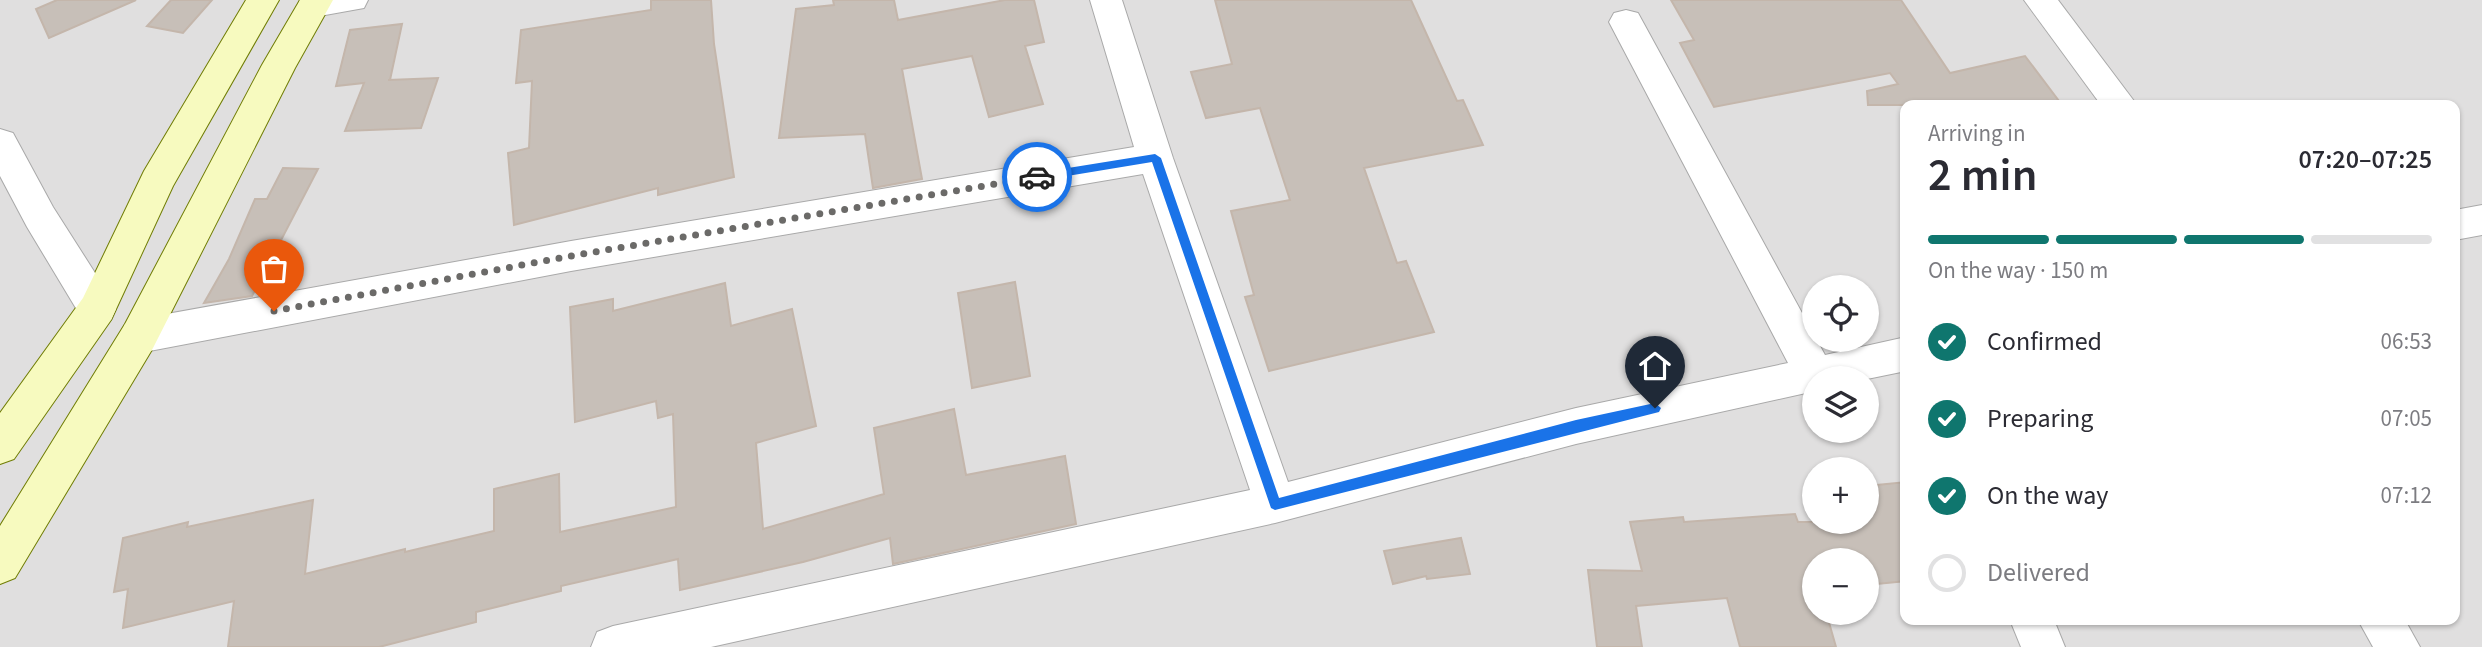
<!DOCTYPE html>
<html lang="en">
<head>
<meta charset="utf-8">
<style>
  :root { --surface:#fff; --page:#f2f2f3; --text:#2b2b33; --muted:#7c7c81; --line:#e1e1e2; --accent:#0f766e }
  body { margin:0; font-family:"Source Sans 3",sans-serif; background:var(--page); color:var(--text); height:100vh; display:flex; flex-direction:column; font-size:26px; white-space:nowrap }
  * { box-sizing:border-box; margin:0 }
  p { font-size:23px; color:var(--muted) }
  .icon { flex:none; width:38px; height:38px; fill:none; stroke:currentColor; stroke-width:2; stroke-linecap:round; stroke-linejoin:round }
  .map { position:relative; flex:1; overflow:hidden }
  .panel { position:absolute; left:1900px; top:100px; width:560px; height:525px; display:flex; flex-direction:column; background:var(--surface); border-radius:14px; box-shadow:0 2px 5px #0004 }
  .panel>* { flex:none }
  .tools { position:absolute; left:1802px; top:275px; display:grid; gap:14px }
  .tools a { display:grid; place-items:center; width:77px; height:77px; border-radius:50%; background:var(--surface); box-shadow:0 2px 5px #0004; font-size:35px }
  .pin { position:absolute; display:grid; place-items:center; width:60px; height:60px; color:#fff; margin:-72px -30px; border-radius:50% 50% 50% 0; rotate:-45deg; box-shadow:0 0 7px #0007 }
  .pin .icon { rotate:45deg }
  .courier { position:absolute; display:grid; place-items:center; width:70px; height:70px; margin:-35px; border:5px solid #1a73e8; border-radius:50%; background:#fff; color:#222; box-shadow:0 2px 9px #0007 }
  .head em { font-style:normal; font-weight:600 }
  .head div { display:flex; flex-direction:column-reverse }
  .head { display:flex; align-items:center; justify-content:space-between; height:119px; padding:0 28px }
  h1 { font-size:46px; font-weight:600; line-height:52px }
  .bar { display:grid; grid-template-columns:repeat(4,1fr); gap:10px 7px; align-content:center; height:84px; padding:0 28px }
  .bar i { height:9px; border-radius:5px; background:var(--line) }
  .bar .selected { background:var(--accent) }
  .bar p { grid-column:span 4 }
  ol { padding:0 28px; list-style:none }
  li { display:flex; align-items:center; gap:21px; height:77px }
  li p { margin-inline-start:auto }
  li .icon { padding:7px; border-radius:50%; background:var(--accent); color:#fff; stroke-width:4 }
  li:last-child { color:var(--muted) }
  li i { width:38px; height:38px; border:4px solid var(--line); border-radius:50% }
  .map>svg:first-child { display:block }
  .residential { fill:#e0dfdf; fill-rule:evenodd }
  .building { fill:#c7bfb8; stroke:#c4b6ab; stroke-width:2 }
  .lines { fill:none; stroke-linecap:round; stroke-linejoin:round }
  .street-casing { stroke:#a9a9a9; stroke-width:2 }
  .secondary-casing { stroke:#707d05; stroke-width:2 }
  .street { fill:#fff; fill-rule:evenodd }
  .secondary { fill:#f7fabf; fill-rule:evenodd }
  .route { fill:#1a73e8 }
  .done { stroke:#6b6a68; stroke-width:7; stroke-dasharray:0 12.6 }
</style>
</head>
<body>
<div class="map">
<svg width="2482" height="647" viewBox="0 0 2482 647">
  <rect width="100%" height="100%" fill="#f2efe9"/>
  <path class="residential" d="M0 0H2482V647H0ZM1906 105H2455V620H1906ZM1815 287H1867V340H1815ZM1815 378H1867V430H1815ZM1815 469H1867V522H1815ZM1815 560H1867V612H1815Z"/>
  <g class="building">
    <path d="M57 0H136L49 38 36 9Z"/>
    <path d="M171 0H212L183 33 147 26Z"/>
    <path d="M651 0H711L714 44 734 177 658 195V188L514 225 508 153 529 148 532 81 516 83 521 30 651 10Z"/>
    <path d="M833 0H894L898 20 1005 0H1034L1044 42 1025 46 1043 104 989 117 972 56 902 69 922 179 873 188 865 134 779 138 796 9 834 5Z"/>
    <path d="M1215 0H1411L1457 101 1463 100 1483 145 1364 168 1397 263 1406 261 1434 332 1269 371 1245 297 1254 295 1231 211 1290 200 1260 108 1206 118 1191 72 1232 64Z"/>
    <path d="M1671 0H1901L1950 73 2025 56 2062 105H1868L1867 91 1898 84 1890 73 1714 107 1680 43 1694 40Z"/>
    <path d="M402 24 390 80H388L438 78 421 128 345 131 364 83 336 86 350 30Z"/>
    <path d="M283 168 318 169 252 296 204 303 229 259 255 199H267Z"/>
    <path d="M1015 282 1030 376 972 388 958 293Z"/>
    <path d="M725 283 731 326 792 309 816 426 756 443 763 529 884 494 874 428 954 409 966 475 1065 456 1076 524 893 564 890 538 803 562 680 590 678 559 561 586V591L476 612V622L379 647H228L234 601 123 628 128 589 114 592 123 538 188 522 187 527 313 500 305 574 405 549V552L494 531V489L559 474 560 532 676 507 673 414 658 418 656 401 575 422 570 307 613 299V311Z"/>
    <path d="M1906 482V581L1867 585V560H1815V612H1826L1836 647H1740L1727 598 1636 606 1642 647H1597L1588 570 1642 571 1630 522 1683 517 1684 522 1795 514 1798 522H1867V486Z"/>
    <path d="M1461 538 1470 574 1427 579 1426 576 1393 584 1384 551Z"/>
  </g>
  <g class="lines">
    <defs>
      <g id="street">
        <path d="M300 0H368L364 8 314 17 302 13 298 5Z"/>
        <path d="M1090 0H1122L1173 158 1288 482 1576 408 1788 363 1609 22 1614 13 1626 10 1638 13 1825 355 1906 337V371L1867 379 1815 378V391L1576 444 1275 523 711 647H591L597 632 613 626 1250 490 1143 174 571 271 139 353 125 348 120 336 125 324 139 319 571 241 1134 147Z"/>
        <path d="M2024 0H2058L2137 105H2101Z"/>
        <path d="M0 129 13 133 53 207 111 298 116 309 111 320 97 325 83 320 27 227 0 176Z"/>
        <path d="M2482 205V235L2455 240V210Z"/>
        <path d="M2010 620H2054L2065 647H2021Z"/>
        <path d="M2358 620H2405L2420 647H2373Z"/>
      </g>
      <g id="secondary">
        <path d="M246 0H279L173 186 111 320 14 459 0 464V413L83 298 144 171Z"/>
        <path d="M300 0H333L295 68 153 348 15 578 0 584V526L125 324 262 65Z"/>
      </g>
    </defs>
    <use href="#street" class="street-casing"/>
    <use href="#secondary" class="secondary-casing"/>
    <use href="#street" class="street"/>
    <use href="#secondary" class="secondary"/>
  </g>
  <path class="route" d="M1155 154 1161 158 1279 498 1576 420 1655 403 1661 408 1659 412 1275 510 1271 508 1152 162 1037 181 1031 177 1037 173Z"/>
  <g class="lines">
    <path class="done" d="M274 311 571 256 1037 177"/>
  </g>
</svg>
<div class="tools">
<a><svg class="icon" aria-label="locate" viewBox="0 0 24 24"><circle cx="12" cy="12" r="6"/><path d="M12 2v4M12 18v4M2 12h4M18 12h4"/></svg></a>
<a><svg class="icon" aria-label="layers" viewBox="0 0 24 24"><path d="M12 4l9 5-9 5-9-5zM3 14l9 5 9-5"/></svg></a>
<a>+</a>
<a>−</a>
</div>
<div class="pin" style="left:274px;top:311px;background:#ea580c"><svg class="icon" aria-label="bag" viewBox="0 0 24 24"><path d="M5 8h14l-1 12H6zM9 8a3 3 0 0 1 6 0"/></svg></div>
<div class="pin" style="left:1655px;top:408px;background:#1f2937"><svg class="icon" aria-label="home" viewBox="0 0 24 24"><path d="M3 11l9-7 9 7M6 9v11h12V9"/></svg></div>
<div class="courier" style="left:1037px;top:177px"><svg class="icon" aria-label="car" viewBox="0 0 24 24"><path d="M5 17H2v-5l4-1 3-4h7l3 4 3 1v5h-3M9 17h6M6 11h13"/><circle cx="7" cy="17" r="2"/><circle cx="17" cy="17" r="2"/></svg></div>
<section class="panel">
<div class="head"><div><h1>2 min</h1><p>Arriving in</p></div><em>07:20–07:25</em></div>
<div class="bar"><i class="selected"></i><i class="selected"></i><i class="selected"></i><i></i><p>On the way · 150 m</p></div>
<ol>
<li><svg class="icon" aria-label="check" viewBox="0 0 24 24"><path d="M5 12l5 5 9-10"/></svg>Confirmed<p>06:53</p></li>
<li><svg class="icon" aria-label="check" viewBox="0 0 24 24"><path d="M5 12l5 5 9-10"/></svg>Preparing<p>07:05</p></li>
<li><svg class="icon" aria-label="check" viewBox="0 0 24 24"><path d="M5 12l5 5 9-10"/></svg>On the way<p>07:12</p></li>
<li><i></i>Delivered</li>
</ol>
</section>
</div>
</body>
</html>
